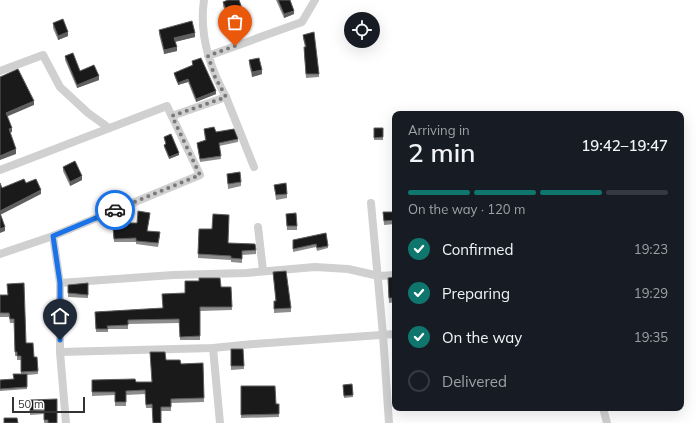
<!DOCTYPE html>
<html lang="en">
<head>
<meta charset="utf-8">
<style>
  :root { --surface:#171b24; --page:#20242c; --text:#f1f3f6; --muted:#9ea1a6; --line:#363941; --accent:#0f766e }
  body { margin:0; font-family:Mulish,sans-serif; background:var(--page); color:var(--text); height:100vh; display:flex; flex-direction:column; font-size:15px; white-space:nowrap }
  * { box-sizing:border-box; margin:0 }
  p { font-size:13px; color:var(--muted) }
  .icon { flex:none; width:22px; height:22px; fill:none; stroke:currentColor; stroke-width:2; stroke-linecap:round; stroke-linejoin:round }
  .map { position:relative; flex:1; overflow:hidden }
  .side { position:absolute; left:392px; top:111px; width:292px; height:300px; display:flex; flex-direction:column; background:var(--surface); border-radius:8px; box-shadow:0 4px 16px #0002 }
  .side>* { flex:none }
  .controls { position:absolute; left:344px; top:12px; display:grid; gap:8px }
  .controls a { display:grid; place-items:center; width:36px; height:36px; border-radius:50%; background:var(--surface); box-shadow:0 4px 16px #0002; font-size:20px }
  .scale { position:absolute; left:12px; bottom:10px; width:73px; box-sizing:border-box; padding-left:4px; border:2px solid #333; border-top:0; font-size:11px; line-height:14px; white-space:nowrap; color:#333; -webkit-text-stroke:3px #fff; paint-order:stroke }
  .pin { position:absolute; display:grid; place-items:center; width:34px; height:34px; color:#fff; margin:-41px -17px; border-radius:50% 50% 50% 0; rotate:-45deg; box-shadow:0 0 4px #0007 }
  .pin .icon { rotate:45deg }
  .courier { position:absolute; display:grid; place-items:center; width:40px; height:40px; margin:-20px; border:3px solid #1a73e8; border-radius:50%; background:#fff; color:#222; box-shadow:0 1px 5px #0007 }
  .overview em { font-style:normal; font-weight:600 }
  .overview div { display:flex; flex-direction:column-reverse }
  .overview { display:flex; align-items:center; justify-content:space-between; height:68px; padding:0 16px }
  h1 { font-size:26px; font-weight:600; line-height:30px }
  .bar { display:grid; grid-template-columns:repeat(4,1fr); gap:6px 4px; align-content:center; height:48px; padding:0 16px }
  .bar i { height:5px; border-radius:3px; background:var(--line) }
  .bar .active { background:var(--accent) }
  .bar p { grid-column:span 4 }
  ol { padding:0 16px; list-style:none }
  li { display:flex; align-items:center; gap:12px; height:44px }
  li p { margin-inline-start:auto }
  li .icon { padding:4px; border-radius:50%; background:var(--accent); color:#fff; stroke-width:4 }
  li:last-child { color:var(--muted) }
  li i { width:22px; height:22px; border:2px solid var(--line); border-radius:50% }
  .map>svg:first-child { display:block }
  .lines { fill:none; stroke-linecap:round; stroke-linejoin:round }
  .minor { stroke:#d0d0d0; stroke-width:8 }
  .wall { fill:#8c8c8c }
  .shaded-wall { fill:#5f5f5f }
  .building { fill:#1a1a1a; stroke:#5f5f5f }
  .done { stroke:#7a7a7a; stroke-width:4; stroke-dasharray:0 7.2 }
  .route { stroke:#1a73e8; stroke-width:5 }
</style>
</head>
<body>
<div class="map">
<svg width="696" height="423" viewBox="0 0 696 423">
  <rect width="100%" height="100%" fill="#fff"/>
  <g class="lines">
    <g class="minor">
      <path d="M208 56 302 22 315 0"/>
      <path d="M0 71 43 55 60 87 88 113 109 128"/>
      <path d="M226 97 254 167"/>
      <path d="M172 116 226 97C210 68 199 34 204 0"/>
      <path d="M0 170 167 106 200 175 53 236 0 254"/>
      <path d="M371 203 383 335 389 423"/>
      <path d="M258 227 263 271"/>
      <path d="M53 236 60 283V352L66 423"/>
      <path d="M60 283 173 275 246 273 315 267 348 269 379 276 395 275"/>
      <path d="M213 348 220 423"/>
      <path d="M60 352 213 348 253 344 395 334"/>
      <path d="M603 408 607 423"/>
    </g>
  </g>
  <g class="wall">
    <path d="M276 0H290L294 14 284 18Z"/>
    <path d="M223 2 245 20 236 24 233 15 228 17 223 6Z"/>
    <path d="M53 23 68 36 58 40 53 28Z"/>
    <path d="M159 30 195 37 175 42 177 51 164 54 159 34Z"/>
    <path d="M303 35 319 74V77L306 78 304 51V47H305L303 38Z"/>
    <path d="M65 56 80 71 99 80 77 88 65 60Z"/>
    <path d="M249 60 262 74 252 77 249 64Z"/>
    <path d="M192 61 216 94 196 102 188 82 178 85 174 75V73L192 66Z"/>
    <rect x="374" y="128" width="9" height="12"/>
    <path d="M204 129 238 139V142L219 146 221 159 200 162 197 143 205 141Z"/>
    <path d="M164 137 179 155 169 159 164 147V145L166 144 164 139Z"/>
    <path d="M63 167 82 180 70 186 63 171Z"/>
    <path d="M227 174 241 182V186L228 189Z"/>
    <path d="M274 185 287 194V198L276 200Z"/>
    <path d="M383 212H395V224L384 225Z"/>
    <path d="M286 214 297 226V230H287Z"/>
    <path d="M150 216 147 231 160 236 158 247 136 244V242H114L113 227 127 226 137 223Z"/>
    <path d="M199 229 228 243 256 250V254L242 255V263L231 262V260L198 258Z"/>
    <path d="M293 240 328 246V248L317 251 316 247 293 252Z"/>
    <path d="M273 272 291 308V312L274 313V301H276Z"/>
    <path d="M395 277V302L389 303 388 282Z"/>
    <path d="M68 285 88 295V298L68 297Z"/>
    <path d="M221 287H231L232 310 200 311V340H180L179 323 128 324V329H108V332H96L95 312 163 308 185 293Z"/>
    <path d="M0 295H7L26 343 34 357 38 371V374L27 375V389L0 391V380L13 379 21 374V360H17V356H15L14 323H10L9 317H0Z"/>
    <path d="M231 349H243L244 369 231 370Z"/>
    <path d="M166 360 181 364 203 363 204 402 171 403V411H161L152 408H146L145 394 126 395V406H115V395L92 396V380L136 382H151Z"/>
    <path d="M352 384 353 397 344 398 343 385Z"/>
    <path d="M241 386 276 404H279V417L241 418Z"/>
    <path d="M57 399V423H44V414L30 415V404Z"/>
  </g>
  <g class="shaded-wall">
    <path d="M294 11V14L284 18V14Z"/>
    <path d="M233 12V15L228 17V14Z"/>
    <path d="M245 17V20L236 24V21Z"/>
    <path d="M68 32V36L58 40V36Z"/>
    <path d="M195 33V37L174 42V38Z"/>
    <path d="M177 47V51L164 54V50Z"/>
    <path d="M262 70V74L252 77V72Z"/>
    <path d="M99 76V80L77 88V85Z"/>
    <path d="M188 79V82L178 85V83Z"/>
    <path d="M216 91V94L196 102V99Z"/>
    <path d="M34 101V105L6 117V113Z"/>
    <path d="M12 128V132L9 133V129Z"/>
    <path d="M16 149V154L0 160V156Z"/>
    <path d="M179 153V155L169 159V157Z"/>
    <path d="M82 176V180L70 186V182Z"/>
    <path d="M41 190V194L0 215V211Z"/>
    <path d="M5 227V231L0 233V229Z"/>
  </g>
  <g class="building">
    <path d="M228 0H239L245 17 236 21 233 12 228 14 223 2Z"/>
    <path d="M278 0H290L294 11 284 14Z"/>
    <path d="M63 19 68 32 58 36 53 23Z"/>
    <path d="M192 21 195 33 174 38 177 47 164 50 159 30Z"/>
    <path d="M314 32 319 74H306L304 47H306L303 35Z"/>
    <path d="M73 53 80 71 94 65 99 76 77 85 65 56Z"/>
    <path d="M201 58 216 91 196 99 188 79 178 83 174 73 193 65 192 61Z"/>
    <path d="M259 58 262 70 252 72 249 60Z"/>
    <path d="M18 69 34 101 6 113 12 128 9 129 16 149 0 156V77Z"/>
    <path d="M214 127 216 132 234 129 238 139 219 143 221 156 200 159 197 143 206 140 204 129Z"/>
    <path d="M374 128H383V137L374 138Z"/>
    <path d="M171 134 179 153 169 157 164 145 166 144 164 137Z"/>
    <path d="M75 161 82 176 70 182 63 167Z"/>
    <path d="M240 172 241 182 228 184 227 174Z"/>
    <path d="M24 179 26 183 36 179 41 190 0 211V183L2 188Z"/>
    <path d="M286 183 287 194 276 195 274 185Z"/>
    <path d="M138 211 150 213 147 231 160 232 158 243 136 241V238L114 239 113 227 127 226V223H137Z"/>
    <path d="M383 212H395V220L384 221Z"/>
    <path d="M0 213 5 227 0 229Z"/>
    <path d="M296 213 297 226H287L286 214Z"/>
    <path d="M213 214 229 215 228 243 255 244 256 250 242 251V259L231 258V256L198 254 199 229H212Z"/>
    <path d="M326 233 328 246 317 248 316 244 293 249V240Z"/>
    <path d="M286 271 291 308 274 309V301H276L273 272Z"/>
    <path d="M395 277V298H389L388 278Z"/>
    <path d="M199 278H220L221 287H231L232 307H200V336L180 337 179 319 128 320V325L107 326 108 329H96L95 312 163 308 162 294 185 293V281H199Z"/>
    <path d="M24 283 26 343H33L34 357H37L38 371 21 372V356H17V352H15L14 319H10L9 313H0V295H8L7 284Z"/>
    <path d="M88 283V295L68 293V285Z"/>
    <path d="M231 349H243L244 366H231Z"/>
    <path d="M150 352H165L166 360H180L181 364 203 363 204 398 171 399V407H161V423H153L152 404 146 405 145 390 126 391V402H115V392H92V380L135 379 136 382H152Z"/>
    <path d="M13 374H27V387L0 389V380L14 379Z"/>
    <path d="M352 384 353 395 344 396 343 385Z"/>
    <path d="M241 386H275L276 404H279V414L241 415Z"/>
    <path d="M57 399V423H48V420H44V410L30 411V400Z"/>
    <path d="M4 418H17L18 423H4Z"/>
  </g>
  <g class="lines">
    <path class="done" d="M115 210 200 175 172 116 226 97 215 77 208 56 235 46"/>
    <path class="route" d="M60 340V283L53 236 115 210"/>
  </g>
</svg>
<div class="controls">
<a><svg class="icon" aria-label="locate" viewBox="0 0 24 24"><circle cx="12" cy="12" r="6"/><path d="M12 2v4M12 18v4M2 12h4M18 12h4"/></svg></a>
</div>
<div class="scale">50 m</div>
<div class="pin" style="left:235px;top:46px;background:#ea580c"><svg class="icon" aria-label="bag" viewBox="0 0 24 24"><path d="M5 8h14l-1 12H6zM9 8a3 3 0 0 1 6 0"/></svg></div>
<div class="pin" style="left:60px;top:340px;background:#1f2937"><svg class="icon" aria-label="home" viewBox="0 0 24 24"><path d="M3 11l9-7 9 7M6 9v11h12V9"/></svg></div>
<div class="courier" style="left:115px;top:210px"><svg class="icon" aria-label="car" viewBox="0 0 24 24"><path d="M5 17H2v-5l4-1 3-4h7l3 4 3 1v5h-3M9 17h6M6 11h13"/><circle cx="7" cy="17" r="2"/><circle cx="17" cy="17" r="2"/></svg></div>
<section class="side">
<div class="overview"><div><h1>2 min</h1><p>Arriving in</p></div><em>19:42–19:47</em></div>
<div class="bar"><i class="active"></i><i class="active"></i><i class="active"></i><i></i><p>On the way · 120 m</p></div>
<ol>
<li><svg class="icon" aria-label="check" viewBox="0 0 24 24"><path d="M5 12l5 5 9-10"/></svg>Confirmed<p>19:23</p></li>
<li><svg class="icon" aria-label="check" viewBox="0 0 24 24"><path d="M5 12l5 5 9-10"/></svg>Preparing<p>19:29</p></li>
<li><svg class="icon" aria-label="check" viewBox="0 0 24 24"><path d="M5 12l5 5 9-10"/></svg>On the way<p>19:35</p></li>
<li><i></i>Delivered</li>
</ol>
</section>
</div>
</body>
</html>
